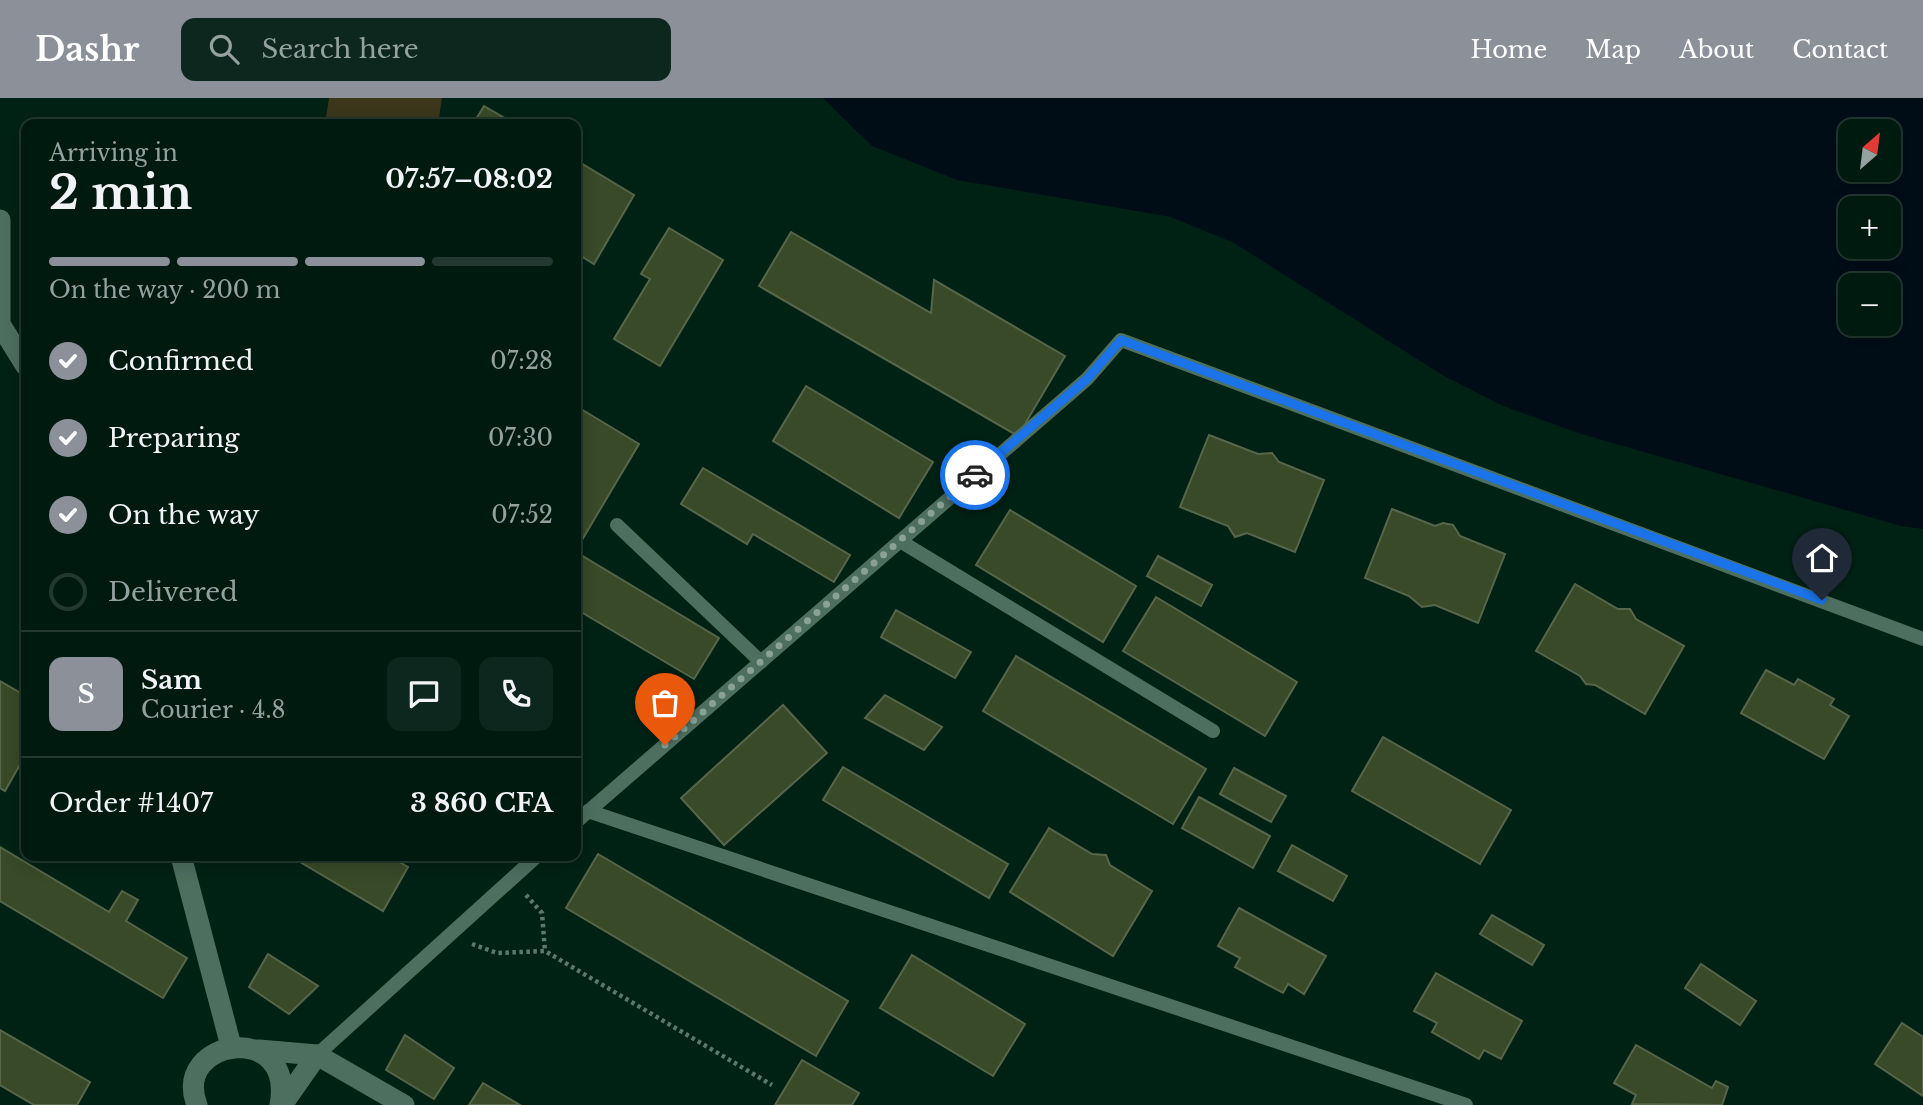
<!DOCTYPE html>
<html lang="en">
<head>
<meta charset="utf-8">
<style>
  :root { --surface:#001a10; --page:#0e271e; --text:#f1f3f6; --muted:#95a19f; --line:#223830; --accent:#8c9099 }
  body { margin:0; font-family:"Libre Baskerville",serif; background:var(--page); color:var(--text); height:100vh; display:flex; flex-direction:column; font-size:26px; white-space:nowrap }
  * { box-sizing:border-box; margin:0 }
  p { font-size:23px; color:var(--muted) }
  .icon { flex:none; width:38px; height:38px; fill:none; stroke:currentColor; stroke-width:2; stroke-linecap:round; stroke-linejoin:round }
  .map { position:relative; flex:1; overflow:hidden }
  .panel { position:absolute; left:21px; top:21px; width:560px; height:742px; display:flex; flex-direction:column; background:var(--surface); border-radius:14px; box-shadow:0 4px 18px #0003,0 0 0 2px var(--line) }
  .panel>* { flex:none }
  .needle { width:46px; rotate:28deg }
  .tools { position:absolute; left:1838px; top:21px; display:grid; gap:14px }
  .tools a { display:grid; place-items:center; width:63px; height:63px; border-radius:14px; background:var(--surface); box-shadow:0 4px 18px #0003,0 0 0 2px var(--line); font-size:35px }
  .pin { position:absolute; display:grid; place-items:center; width:60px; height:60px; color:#fff; margin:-72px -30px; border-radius:50% 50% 50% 0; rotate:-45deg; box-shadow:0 0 7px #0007 }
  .pin .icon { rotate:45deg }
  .courier { position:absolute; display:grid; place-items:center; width:70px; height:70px; margin:-35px; border:5px solid #1a73e8; border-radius:50%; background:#fff; color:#222; box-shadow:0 2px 9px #0007 }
  .headline em { font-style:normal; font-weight:700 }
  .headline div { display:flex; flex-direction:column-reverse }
  .headline { display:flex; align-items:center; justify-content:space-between; height:119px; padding:0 28px }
  h1 { font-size:46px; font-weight:700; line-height:52px }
  .bar { display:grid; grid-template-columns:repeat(4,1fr); gap:10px 7px; align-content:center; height:84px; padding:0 28px }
  .bar i { height:9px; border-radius:5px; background:var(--line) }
  .bar .on { background:var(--accent) }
  .bar p { grid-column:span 4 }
  .line { display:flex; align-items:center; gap:18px; padding:0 28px; border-top:2px solid var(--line) }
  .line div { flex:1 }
  .round { display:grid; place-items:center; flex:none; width:74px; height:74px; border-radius:14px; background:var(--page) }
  ol { padding:0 28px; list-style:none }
  li { display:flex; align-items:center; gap:21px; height:77px }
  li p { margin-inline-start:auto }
  li .icon { padding:7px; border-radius:50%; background:var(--accent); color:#fff; stroke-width:4 }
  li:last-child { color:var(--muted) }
  li i { width:38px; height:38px; border:4px solid var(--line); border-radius:50% }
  header { display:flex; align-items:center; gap:42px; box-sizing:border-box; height:98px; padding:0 35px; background:var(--accent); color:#fff }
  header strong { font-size:33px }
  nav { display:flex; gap:38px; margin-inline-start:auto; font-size:24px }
  .search { width:490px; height:63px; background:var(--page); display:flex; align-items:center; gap:18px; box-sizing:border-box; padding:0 24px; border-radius:14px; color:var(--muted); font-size:26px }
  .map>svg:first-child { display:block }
  .green { fill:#3c361b }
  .water { fill:#000d17; fill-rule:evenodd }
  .building { fill:#384a28; stroke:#57664a; stroke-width:2 }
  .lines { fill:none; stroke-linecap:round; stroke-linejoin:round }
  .path { stroke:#5c776c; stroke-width:4.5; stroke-dasharray:3.5 3.5; stroke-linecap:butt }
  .lane { stroke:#4d6f60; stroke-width:14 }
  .street { stroke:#4d6f60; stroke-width:21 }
  .done { stroke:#8aa197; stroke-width:7; stroke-dasharray:0 12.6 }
  .route { stroke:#1a73e8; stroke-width:9 }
</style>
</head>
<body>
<header>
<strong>Dashr</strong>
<div class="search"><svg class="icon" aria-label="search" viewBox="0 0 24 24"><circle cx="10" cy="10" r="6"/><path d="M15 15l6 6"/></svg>Search here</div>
<nav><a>Home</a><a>Map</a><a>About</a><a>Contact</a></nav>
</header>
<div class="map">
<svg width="1923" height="1007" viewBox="0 0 1923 1007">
  <rect width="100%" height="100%" fill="#002215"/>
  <path class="green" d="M329 0H442L438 26H325Z"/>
  <path class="water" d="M823 0H1923V431L1901 428 1578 335 1503 308 1444 278 1234 145 1171 119 957 82 872 48ZM1850 33H1888V72H1850ZM1850 110H1888V149H1850ZM1850 187H1888V226H1850Z"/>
  <g class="building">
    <path d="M484 8 515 26H473Z"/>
    <path d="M576 62 634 97 594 166 576 155Z"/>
    <path d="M669 130 723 162 660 268 614 241 650 181 641 176Z"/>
    <path d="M791 134 931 215 934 182 1065 258 1018 338 759 188Z"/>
    <path d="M806 288 933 364 899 420 773 343Z"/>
    <path d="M576 308 639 346 576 452Z"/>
    <path d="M1209 337 1258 356 1272 355 1279 364 1324 382 1295 454 1247 435 1235 439 1228 428 1180 409Z"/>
    <path d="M703 370 850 457 834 484 753 436 747 446 681 406Z"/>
    <path d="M1392 411 1435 428 1443 425 1453 427 1460 438 1505 456 1478 525 1435 507 1422 509 1409 498 1365 480Z"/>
    <path d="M1010 412 1136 488 1103 544 976 467Z"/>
    <path d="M576 454 719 540 694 581 576 511Z"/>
    <path d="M1158 458 1212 487 1201 508 1147 478Z"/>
    <path d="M1575 486 1618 511H1630L1636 521 1684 548 1645 616 1595 587 1586 586 1580 578 1536 553Z"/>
    <path d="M1156 499 1297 584 1265 638 1123 553Z"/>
    <path d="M896 512 971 554 955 580 881 539Z"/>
    <path d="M1016 558 1206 671 1173 726 983 613Z"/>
    <path d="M1766 572 1794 587 1798 581 1834 601 1830 607 1849 618 1824 661 1741 615Z"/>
    <path d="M0 583 26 598V656L5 693 0 690Z"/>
    <path d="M885 597 942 629 924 652 865 620Z"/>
    <path d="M783 607 827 655 724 747 681 700Z"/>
    <path d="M1383 639 1511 712 1480 766 1352 693Z"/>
    <path d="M843 669 1008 766 989 800 823 702Z"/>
    <path d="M1234 670 1286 698 1271 724 1220 696Z"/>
    <path d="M1199 699 1270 738 1253 770 1182 730Z"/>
    <path d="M1049 730 1092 756 1106 757 1110 767 1152 793 1113 858 1010 794Z"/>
    <path d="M1292 747 1347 778 1333 803 1278 773Z"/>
    <path d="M0 749 109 814 122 793 138 802 126 823 187 860 163 900 0 803Z"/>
    <path d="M598 756 848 903 816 958 566 810Z"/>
    <path d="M290 758H389L408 769 383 813Z"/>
    <path d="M1239 810 1326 858 1304 896 1288 886 1283 895 1235 869 1240 860 1218 848Z"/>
    <path d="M1492 817 1544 847 1532 867 1480 836Z"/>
    <path d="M268 856 318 888 289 916 249 889Z"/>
    <path d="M912 857 1025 926 993 978 880 910Z"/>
    <path d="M1701 866 1756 903 1740 927 1685 890Z"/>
    <path d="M1436 875 1522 923 1501 961 1484 952 1479 961 1432 934 1437 925 1414 913Z"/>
    <path d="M1902 925 1923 939V998L1875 966Z"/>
    <path d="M0 932 90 984 77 1007H34L0 987Z"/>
    <path d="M405 937 454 970 434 1001 386 972Z"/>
    <path d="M1636 947 1712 990 1716 983 1728 989 1722 1007 1632 1006 1636 997 1614 985Z"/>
    <path d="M802 962 859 995 852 1007H775Z"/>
    <path d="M483 985 520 1007H469Z"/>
  </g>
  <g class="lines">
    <g class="path">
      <path d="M526 797 542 815 545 853"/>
      <path d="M472 846 497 855 545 853 772 987"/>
    </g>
    <g class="lane">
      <path d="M617 427 761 564"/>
      <path d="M900 443 1213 633"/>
      <path d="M588 713 1466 1007"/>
      <path d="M576 724 1087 281 1121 242 1923 541"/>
      <path d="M317 957 537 758"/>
    </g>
    <g class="street">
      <path d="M0 122V222"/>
      <path d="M0 226 26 268"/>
      <path d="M181 758 231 948"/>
      <path d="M259 952 317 957 404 1007"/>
      <path d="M197 1007C171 940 296 922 280 1007"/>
      <path d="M282 1007 317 957"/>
    </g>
  </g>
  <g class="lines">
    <path class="done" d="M665 647 975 377"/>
    <path class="route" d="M975 377 1087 281 1121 242 1822 502"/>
  </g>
</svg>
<div class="tools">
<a><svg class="needle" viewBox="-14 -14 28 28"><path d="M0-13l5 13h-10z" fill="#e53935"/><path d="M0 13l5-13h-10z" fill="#95a19f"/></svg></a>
<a>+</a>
<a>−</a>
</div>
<div class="pin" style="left:665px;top:647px;background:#ea580c"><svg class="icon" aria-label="bag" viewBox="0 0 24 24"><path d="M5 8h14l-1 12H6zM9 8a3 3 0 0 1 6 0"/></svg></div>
<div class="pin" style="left:1822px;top:502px;background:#1f2937"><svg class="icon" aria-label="home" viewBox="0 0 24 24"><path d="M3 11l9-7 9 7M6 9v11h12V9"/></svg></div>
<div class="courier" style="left:975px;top:377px"><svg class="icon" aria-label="car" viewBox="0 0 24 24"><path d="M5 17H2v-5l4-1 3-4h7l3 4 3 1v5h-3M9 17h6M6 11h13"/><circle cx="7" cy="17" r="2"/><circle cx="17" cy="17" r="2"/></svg></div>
<section class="panel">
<div class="headline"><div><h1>2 min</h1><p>Arriving in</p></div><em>07:57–08:02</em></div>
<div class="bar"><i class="on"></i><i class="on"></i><i class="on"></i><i></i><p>On the way · 200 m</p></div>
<ol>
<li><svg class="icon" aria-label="check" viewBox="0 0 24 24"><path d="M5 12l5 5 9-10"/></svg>Confirmed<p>07:28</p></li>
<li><svg class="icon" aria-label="check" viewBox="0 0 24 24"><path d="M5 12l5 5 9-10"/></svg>Preparing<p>07:30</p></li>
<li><svg class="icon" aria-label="check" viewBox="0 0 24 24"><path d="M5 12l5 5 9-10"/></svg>On the way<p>07:52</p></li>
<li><i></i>Delivered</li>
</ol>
<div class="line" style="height:126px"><b class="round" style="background:var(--accent);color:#fff">S</b><div><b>Sam</b><p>Courier · 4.8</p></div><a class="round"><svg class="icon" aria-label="chat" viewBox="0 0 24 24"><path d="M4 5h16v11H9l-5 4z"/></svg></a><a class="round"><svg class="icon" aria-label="phone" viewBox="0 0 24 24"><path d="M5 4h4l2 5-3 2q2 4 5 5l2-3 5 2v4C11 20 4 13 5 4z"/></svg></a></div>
<div class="line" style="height:91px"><div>Order #1407</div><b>3 860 CFA</b></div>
</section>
</div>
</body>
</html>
